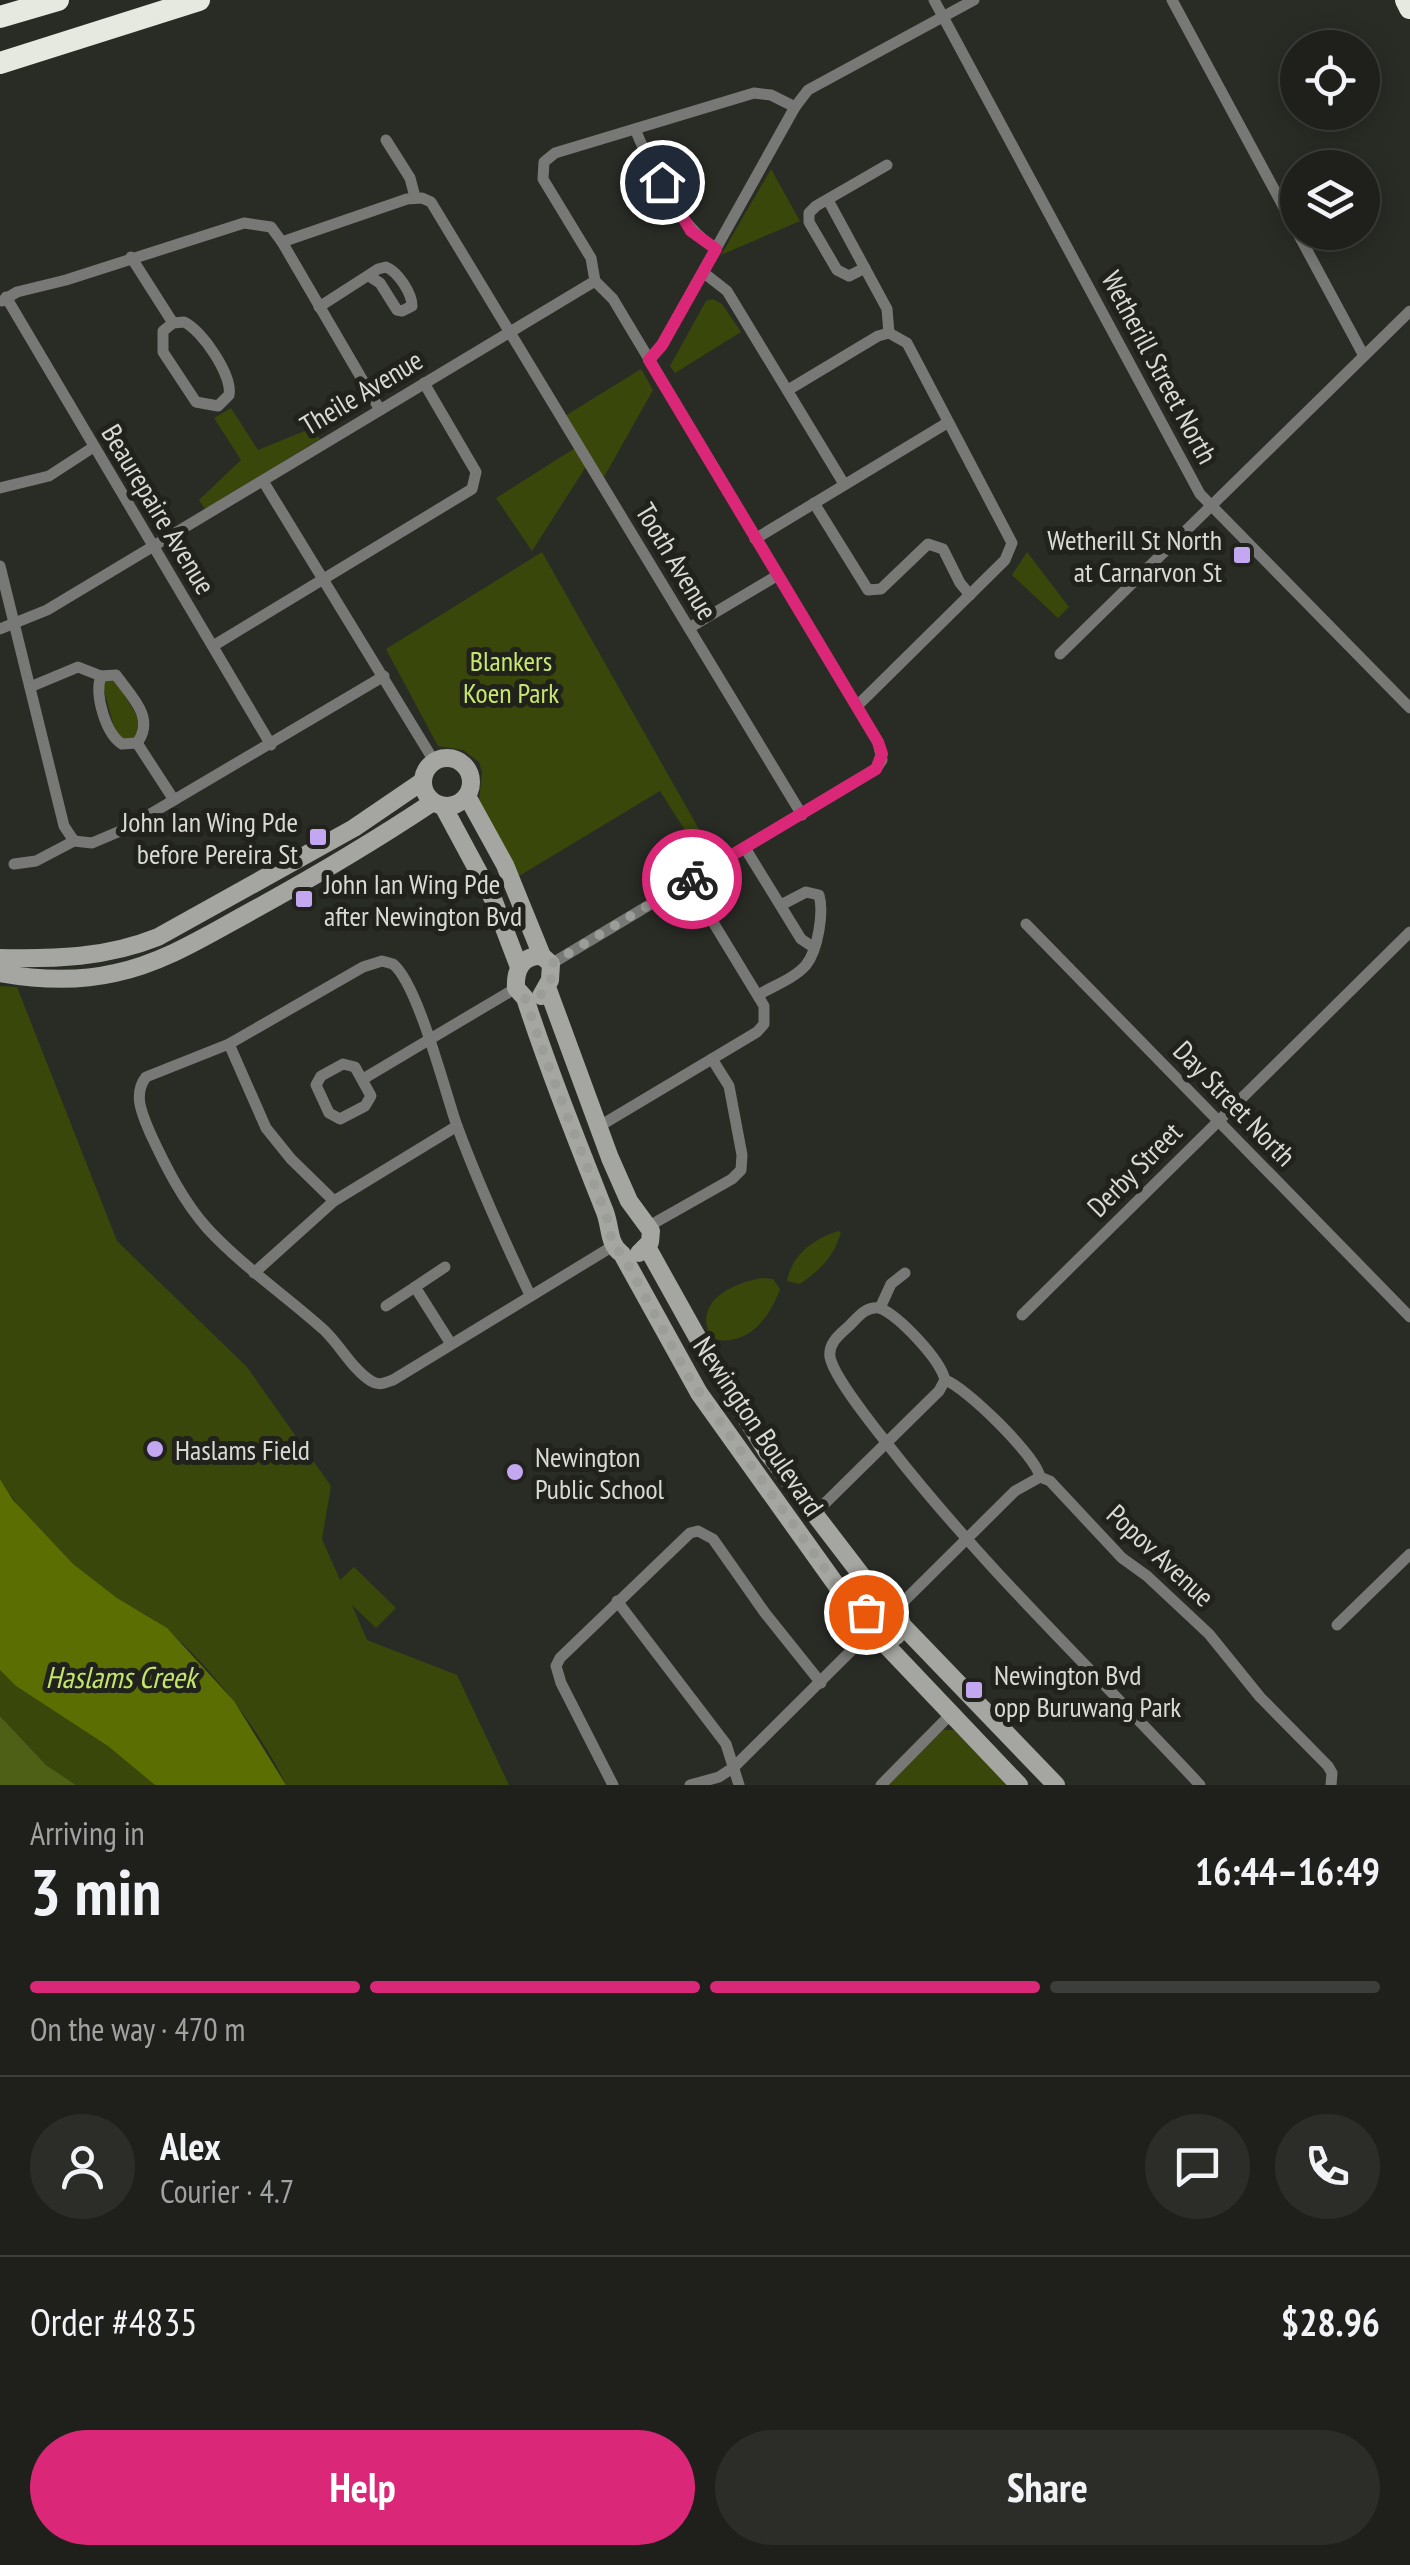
<!DOCTYPE html>
<html lang="en">
<head>
<meta charset="utf-8">
<style>
  :root { --surface:#1f201c; --page:#2c2d29; --text:#f1f3f6; --muted:#a1a3a3; --line:#3c3e3b; --accent:#db2777 }
  body { margin:0; font-family:"PT Sans Narrow",sans-serif; background:var(--page); color:var(--text); height:100vh; display:flex; flex-direction:column; font-size:38px; white-space:nowrap }
  * { box-sizing:border-box; margin:0 }
  p { font-size:32px; color:var(--muted) }
  .icon { flex:none; width:55px; height:55px; fill:none; stroke:currentColor; stroke-width:2; stroke-linecap:round; stroke-linejoin:round }
  .map { position:relative; height:1785px; overflow:hidden }
  .details { display:flex; flex-direction:column; background:var(--surface); flex:1 }
  .details>* { flex:none }
  .tools { position:absolute; left:1280px; top:30px; display:grid; gap:20px }
  .tools a { display:grid; place-items:center; width:100px; height:100px; border-radius:50%; background:var(--surface); box-shadow:0 5px 25px #0003,0 0 0 2px var(--line); font-size:50px }
  .pin { position:absolute; display:grid; place-items:center; width:85px; height:85px; color:#fff; margin:-42px; border:5px solid #fff; border-radius:50%; box-shadow:0 2px 10px #0007 }
  .courier { position:absolute; display:grid; place-items:center; width:100px; height:100px; margin:-50px; border:8px solid #db2777; border-radius:50%; background:#fff; color:#222; box-shadow:0 2px 12px #0007 }
  .overview em { font-style:normal; font-weight:800 }
  .overview div { display:flex; flex-direction:column-reverse }
  .overview { display:flex; align-items:center; justify-content:space-between; height:170px; padding:0 30px }
  h1 { font-size:65px; font-weight:800; line-height:75px }
  .bar { display:grid; grid-template-columns:repeat(4,1fr); gap:15px 10px; align-content:center; height:120px; padding:0 30px }
  .bar i { height:12px; border-radius:8px; background:var(--line) }
  .bar .active { background:var(--accent) }
  .bar p { grid-column:span 4 }
  .line { display:flex; align-items:center; gap:25px; padding:0 30px; border-top:2px solid var(--line) }
  .line div { flex:1 }
  .round { display:grid; place-items:center; flex:none; width:105px; height:105px; border-radius:52px; background:var(--page) }
  .cta { display:flex; gap:20px; margin-top:auto; padding:20px 30px }
  .cta a { flex:1; height:115px; border-radius:60px; background:var(--accent); color:#fff; font-size:40px; font-weight:800; line-height:115px; text-align:center }
  .cta a+a { background:var(--page); color:var(--text) }
  .map>svg:first-child { display:block }
  .green { fill:#3a470b }
  .forest { fill:#4e5f16 }
  .water { fill:#5a6e01 }
  .lines { fill:none; stroke-linecap:round; stroke-linejoin:round }
  .street { stroke:#787976; stroke-width:11 }
  .secondary { stroke:#a5a6a1; stroke-width:18 }
  .highway { stroke:#e6e9e0; stroke-width:22 }
  .done { stroke:#9b9d98; stroke-width:10; stroke-dasharray:0 18 }
  .route { stroke:#db2777; stroke-width:12 }
  .poi-dot { fill:#c4a7f1; stroke:#20221b; stroke-width:4 }
  .labels { text-anchor:middle; dominant-baseline:central; stroke-width:10; stroke-linejoin:round; paint-order:stroke }
  .street-label { font-size:28px; fill:#d9dad6; stroke:#20221b }
  .poi-label { font-size:28px; fill:#d9dad6; stroke:#20221b; text-anchor:start }
  .park-label { font-size:28px; fill:#c8e76e; stroke:#20221b }
  .water-label { font-size:30px; font-style:italic; fill:#c5e46c; stroke:#20221b }
</style>
</head>
<body>
<div class="map">
<svg width="1410" height="1785" viewBox="0 0 1410 1785">
  <rect width="100%" height="100%" fill="#292b25"/>
  <g class="green">
    <path d="M771 169 800 221 721 255Z"/>
    <path d="M713 299 722 304 741 332 675 373 670 366 706 301Z"/>
    <path d="M641 369 653 390 604 477 565 416Z"/>
    <path d="M231 408 258 450 312 428 320 439 205 509 199 500 241 460 214 418Z"/>
    <path d="M575 448 587 465 532 551 496 498Z"/>
    <path d="M542 552 713 854 704 860 660 791 519 876 479 800 482 772 479 762 463 750 438 746 386 649Z"/>
    <path d="M1027 552 1069 607 1058 618 1012 575Z"/>
    <path d="M116 680 141 723V729L129 743 116 735 103 686 105 681Z"/>
    <path d="M0 986 17 987 117 1241 247 1367 331 1486 322 1539 340 1580 354 1567 396 1608 376 1628 352 1605 367 1640 457 1675 509 1785H286C262 1733 205 1657 158 1623 146 1614 131 1608 118 1599 72 1569 29 1526 0 1479Z"/>
    <path d="M838 1231 841 1232C834 1257 821 1269 800 1284L787 1281C792 1254 814 1239 838 1231Z"/>
    <path d="M762 1278 773 1279 780 1289C769 1319 748 1347 712 1339 691 1303 731 1283 762 1278Z"/>
    <path d="M0 1670C47 1714 112 1737 155 1785H76L46 1765 0 1716Z"/>
    <path d="M943 1730H954L1008 1785H888Z"/>
  </g>
  <path class="forest" d="M0 1716 46 1765 76 1785H0Z"/>
  <path class="water" d="M0 1479 13 1500 73 1564 117 1598 167 1628 234 1701 286 1785H155L108 1746 16 1686 0 1670Z"/>
  <g class="lines">
    <g class="street">
      <path d="M934 0 1200 494 1410 708"/>
      <path d="M1172 0 1364 356"/>
      <path d="M635 129C653 172 677 224 716 249"/>
      <path d="M386 140 410 178 415 197"/>
      <path d="M828 200 887 309 889 333 907 343 1012 543 1005 560 857 706"/>
      <path d="M282 242 407 199 422 198 431 202 802 815"/>
      <path d="M131 257 173 323"/>
      <path d="M865 268 849 276 837 270 809 222V213L816 206 887 165"/>
      <path d="M704 273 727 291 844 484"/>
      <path d="M6 297 271 745"/>
      <path d="M2 301 17 292 66 280 244 223 271 227 282 242 380 410"/>
      <path d="M319 307 378 269 386 267C398 272 412 293 412 306L402 311 397 310 380 283 369 276"/>
      <path d="M184 322C202 330 233 376 229 395L218 406 196 402 163 352V331L173 323Z"/>
      <path d="M649 360 662 345 795 107 808 90 974 0"/>
      <path d="M788 390 878 336 889 333"/>
      <path d="M263 481 434 761"/>
      <path d="M0 488 49 476 92 448"/>
      <path d="M814 503 868 590 881 589 928 544 943 549 960 583 970 595"/>
      <path d="M755 539 947 423"/>
      <path d="M0 566 64 826 74 841"/>
      <path d="M689 628 778 575"/>
      <path d="M0 629 47 610 595 281"/>
      <path d="M213 646 472 489 476 472 424 383"/>
      <path d="M1060 654 1410 311"/>
      <path d="M101 676C94 695 106 734 122 744L137 743"/>
      <path d="M30 687 78 667 101 676 116 675C131 696 156 718 137 743"/>
      <path d="M137 743 174 800"/>
      <path d="M745 848 801 939 813 947"/>
      <path d="M14 864 36 861 74 841 92 843 125 829 384 676"/>
      <path d="M1026 924 1410 1317"/>
      <path d="M551 964 876 769 882 760 878 742 613 299 595 281 591 258 543 179 544 162 555 153 754 93 771 95 795 107"/>
      <path d="M758 995C773 986 795 978 806 965 818 950 824 912 819 895L806 892 781 905"/>
      <path d="M229 1044 266 1128 291 1159 334 1201"/>
      <path d="M343 1064 355 1067 371 1096 365 1106 340 1119 329 1113 316 1085 321 1076Z"/>
      <path d="M363 1079 516 988"/>
      <path d="M598 1127 757 1032 764 1024V1006L688 881"/>
      <path d="M649 1226 732 1179 741 1170 742 1155 729 1086 712 1059"/>
      <path d="M445 1267 415 1287 451 1344"/>
      <path d="M254 1273 334 1201 457 1126"/>
      <path d="M530 1295C504 1240 478 1183 457 1126 445 1092 418 984 393 964L382 961 363 967 229 1044 146 1077C132 1095 143 1116 151 1135 166 1167 183 1201 207 1228 242 1266 285 1295 324 1330 340 1345 353 1370 371 1381 379 1386 385 1383 393 1380L613 1246"/>
      <path d="M386 1306 415 1287"/>
      <path d="M880 1308C866 1306 859 1316 849 1326 840 1334 828 1343 830 1357 834 1378 875 1428 889 1446 984 1568 1095 1672 1200 1785"/>
      <path d="M880 1308 891 1284 905 1273"/>
      <path d="M1022 1315 1410 932"/>
      <path d="M945 1380C966 1387 1036 1456 1040 1477L1050 1481 1122 1558 1147 1576 1209 1634 1260 1697 1328 1766 1332 1773 1331 1785"/>
      <path d="M813 1515 939 1391 945 1380C940 1359 900 1317 880 1308"/>
      <path d="M617 1601 726 1744 739 1785"/>
      <path d="M897 1608 1015 1491 1040 1477"/>
      <path d="M1337 1625 1410 1554"/>
      <path d="M613 1785 561 1683 556 1666 560 1658 690 1533 698 1531 713 1539 765 1613 821 1683"/>
      <path d="M690 1785 719 1777 734 1767 866 1636"/>
      <path d="M881 1785 951 1714"/>
    </g>
    <g class="secondary">
      <circle cx="447" cy="782" r="24"/>
      <path d="M467 796 505 865 542 956 551 964 550 980 541 996"/>
      <path d="M443 806 493 899 519 967"/>
      <path d="M542 956C522 955 515 970 516 988L525 998C549 1071 577 1141 605 1212 611 1228 608 1244 622 1254L699 1393 862 1621 866 1636 884 1643 896 1636 902 1625 897 1608 882 1602 866 1612 862 1621"/>
      <path d="M0 958C55 959 106 958 158 937L354 828 423 781"/>
      <path d="M0 973C39 980 76 982 115 973 163 963 206 936 248 913 312 878 373 842 433 802"/>
      <path d="M547 987 610 1158 629 1201 651 1231 650 1242 639 1253"/>
      <path d="M647 1247 705 1351 767 1452 882 1602"/>
      <path d="M902 1625 1056 1785"/>
      <path d="M884 1643 1019 1785"/>
    </g>
    <g class="highway">
      <path d="M1406 0 1410 8"/>
      <path d="M0 17 58 0"/>
      <path d="M0 63 199 0"/>
    </g>
  </g>
  <g class="lines">
    <path class="done" d="M692 879 551 964C554 982 545 1000 525 998 549 1071 577 1141 605 1212 611 1228 608 1244 622 1254L691 1381 862 1621 866 1612"/>
    <path class="route" d="M662 182 691 231 716 249 662 345 649 360 878 742 882 754 876 769 692 879"/>
  </g>
  <g class="poi-dot">
    <rect x="1232" y="545" width="20" height="20" rx="5"/>
    <rect x="308" y="827" width="20" height="20" rx="5"/>
    <rect x="294" y="889" width="20" height="20" rx="5"/>
    <circle cx="155" cy="1449" r="10"/>
    <circle cx="515" cy="1472" r="10"/>
    <rect x="964" y="1680" width="20" height="20" rx="5"/>
  </g>
  <g class="labels">
    <g class="street-label">
      <text transform="translate(1160 367) rotate(62)">Wetherill Street North</text>
      <text transform="translate(361 392) rotate(-31)">Theile Avenue</text>
      <text transform="translate(159 509) rotate(59)">Beaurepaire Avenue</text>
      <text transform="translate(677 561) rotate(59)">Tooth Avenue</text>
      <text transform="translate(1235 1103) rotate(46)">Day Street North</text>
      <text transform="translate(1134 1169) rotate(-45)">Derby Street</text>
      <text transform="translate(759 1426) rotate(56)">Newington Boulevard</text>
      <text transform="translate(1161 1555) rotate(43)">Popov Avenue</text>
    </g>
    <g class="poi-label">
      <text x="1222" y="539" text-anchor="end">Wetherill St North<tspan x="1222" dy="32">at Carnarvon St</tspan></text>
      <text x="298" y="821" text-anchor="end">John Ian Wing Pde<tspan x="298" dy="32">before Pereira St</tspan></text>
      <text x="324" y="883">John Ian Wing Pde<tspan x="324" dy="32">after Newington Bvd</tspan></text>
      <text x="175" y="1449">Haslams Field</text>
      <text x="535" y="1456">Newington<tspan x="535" dy="32">Public School</tspan></text>
      <text x="994" y="1674">Newington Bvd<tspan x="994" dy="32">opp Buruwang Park</tspan></text>
    </g>
    <g class="park-label">
      <text x="511" y="660">Blankers<tspan x="511" dy="32">Koen Park</tspan></text>
    </g>
    <g class="water-label">
      <text x="121" y="1676">Haslams Creek</text>
    </g>
  </g>
</svg>
<div class="tools">
<a><svg class="icon" aria-label="locate" viewBox="0 0 24 24"><circle cx="12" cy="12" r="6"/><path d="M12 2v4M12 18v4M2 12h4M18 12h4"/></svg></a>
<a><svg class="icon" aria-label="layers" viewBox="0 0 24 24"><path d="M12 4l9 5-9 5-9-5zM3 14l9 5 9-5"/></svg></a>
</div>
<div class="pin" style="left:866px;top:1612px;background:#ea580c"><svg class="icon" aria-label="bag" viewBox="0 0 24 24"><path d="M5 8h14l-1 12H6zM9 8a3 3 0 0 1 6 0"/></svg></div>
<div class="pin" style="left:662px;top:182px;background:#1f2937"><svg class="icon" aria-label="home" viewBox="0 0 24 24"><path d="M3 11l9-7 9 7M6 9v11h12V9"/></svg></div>
<div class="courier" style="left:692px;top:879px"><svg class="icon" aria-label="bike" viewBox="0 0 24 24"><circle cx="6" cy="16" r="4"/><circle cx="18" cy="16" r="4"/><path d="M6 16l4-8h5l3 8M10 8l3 8H6M13 5h3"/></svg></div>
</div>
<section class="details">
<div class="overview"><div><h1>3 min</h1><p>Arriving in</p></div><em>16:44–16:49</em></div>
<div class="bar"><i class="active"></i><i class="active"></i><i class="active"></i><i></i><p>On the way · 470 m</p></div>
<div class="line" style="height:180px"><a class="round"><svg class="icon" aria-label="person" viewBox="0 0 24 24"><circle cx="12" cy="8" r="4"/><path d="M4 21q1-7 8-7t8 7"/></svg></a><div><b>Alex</b><p>Courier · 4.7</p></div><a class="round"><svg class="icon" aria-label="chat" viewBox="0 0 24 24"><path d="M4 5h16v11H9l-5 4z"/></svg></a><a class="round"><svg class="icon" aria-label="phone" viewBox="0 0 24 24"><path d="M5 4h4l2 5-3 2q2 4 5 5l2-3 5 2v4C11 20 4 13 5 4z"/></svg></a></div>
<div class="line" style="height:130px"><div>Order #4835</div><b>$28.96</b></div>
<div class="cta"><a>Help</a><a>Share</a></div>
</section>
</body>
</html>
